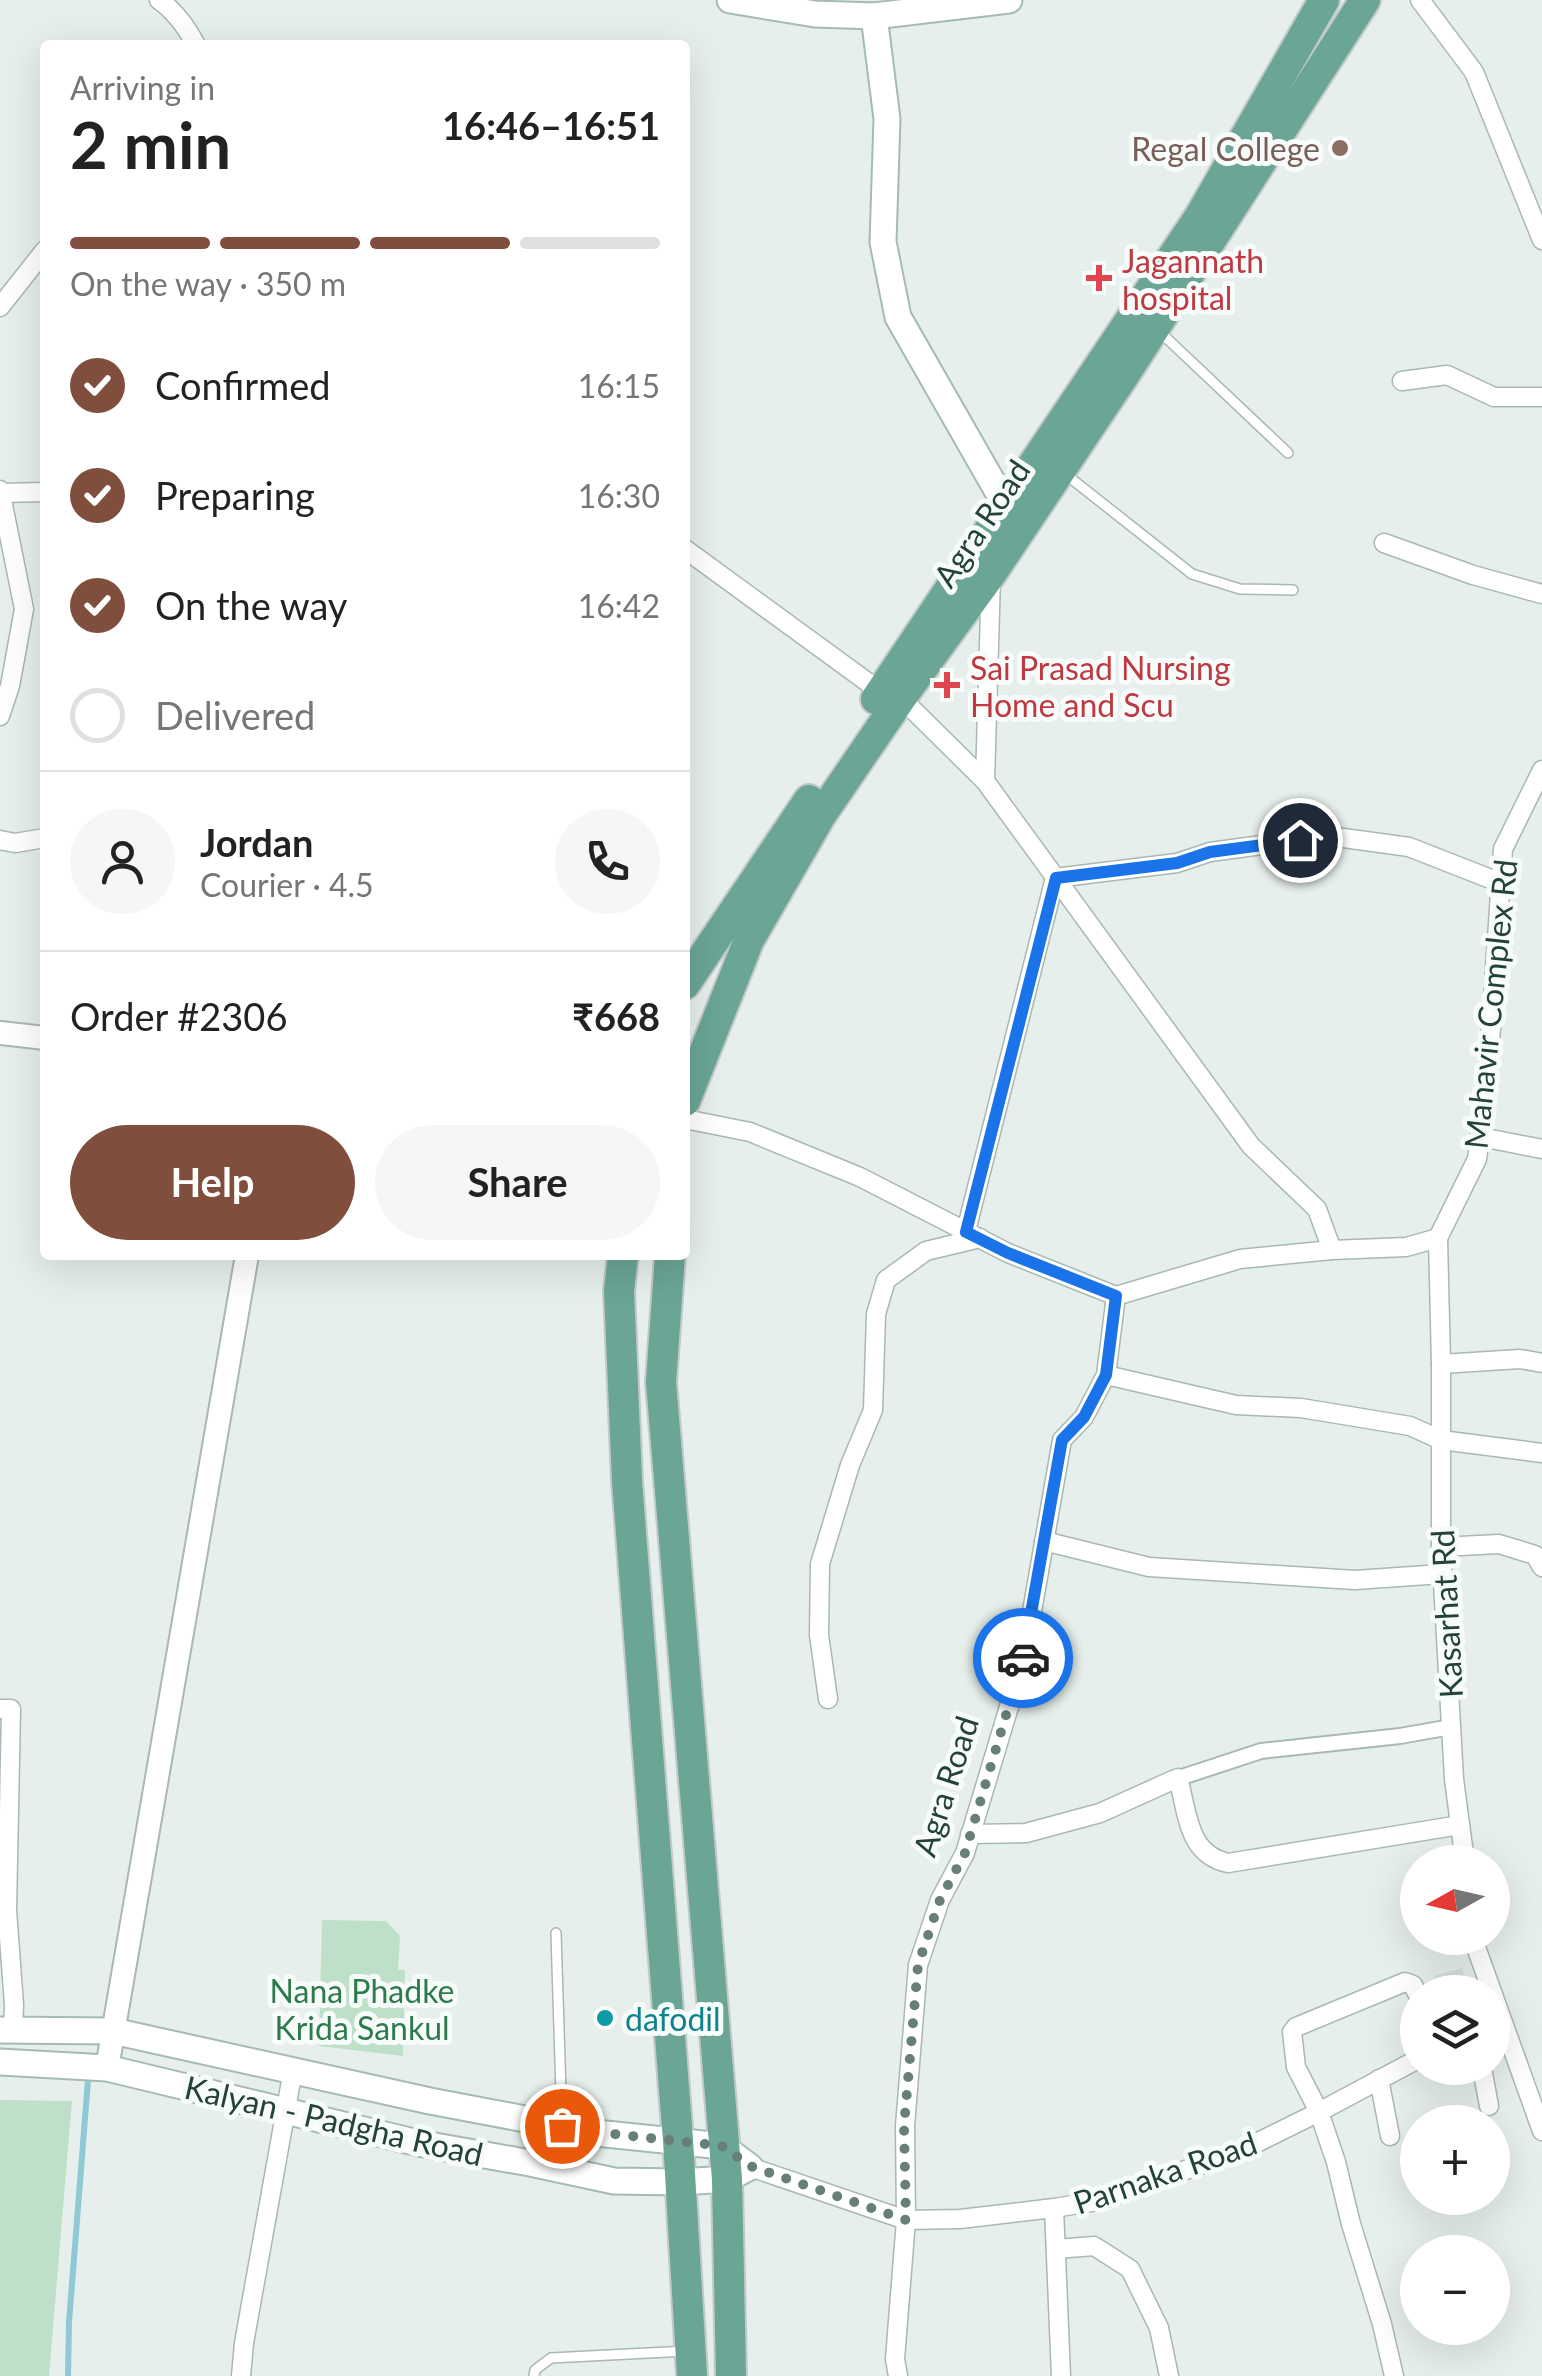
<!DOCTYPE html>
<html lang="en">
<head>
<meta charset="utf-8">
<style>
  :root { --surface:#fff; --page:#f6f6f6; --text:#222; --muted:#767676; --line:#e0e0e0; --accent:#804e3d }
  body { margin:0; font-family:Lato,sans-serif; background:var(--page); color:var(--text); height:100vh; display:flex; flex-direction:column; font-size:38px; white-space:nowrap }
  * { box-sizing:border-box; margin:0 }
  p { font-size:32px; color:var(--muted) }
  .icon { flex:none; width:55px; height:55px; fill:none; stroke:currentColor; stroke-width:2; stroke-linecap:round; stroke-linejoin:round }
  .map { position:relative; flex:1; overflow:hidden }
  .panel { position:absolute; left:40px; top:40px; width:650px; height:1220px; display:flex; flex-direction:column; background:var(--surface); border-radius:10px; box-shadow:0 10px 40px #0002 }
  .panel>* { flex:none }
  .needle { width:65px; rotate:262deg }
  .buttons { position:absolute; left:1400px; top:1845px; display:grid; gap:20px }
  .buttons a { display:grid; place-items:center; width:110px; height:110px; border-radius:50%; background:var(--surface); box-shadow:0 10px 40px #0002; font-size:50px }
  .pin { position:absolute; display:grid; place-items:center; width:85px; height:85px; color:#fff; margin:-42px; border:5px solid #fff; border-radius:50%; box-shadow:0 2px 10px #0007 }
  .courier { position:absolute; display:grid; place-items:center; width:100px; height:100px; margin:-50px; border:8px solid #1a73e8; border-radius:50%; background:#fff; color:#222; box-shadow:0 2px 12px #0007 }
  .summary em { font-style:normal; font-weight:700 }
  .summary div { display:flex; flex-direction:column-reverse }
  .summary { display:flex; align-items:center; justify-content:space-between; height:170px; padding:0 30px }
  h1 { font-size:65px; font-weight:700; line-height:75px }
  .bar { display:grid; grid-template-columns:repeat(4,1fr); gap:15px 10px; align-content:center; height:120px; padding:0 30px }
  .bar i { height:12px; border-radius:8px; background:var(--line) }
  .bar .active { background:var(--accent) }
  .bar p { grid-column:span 4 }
  .line { display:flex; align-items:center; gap:25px; padding:0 30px; border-top:2px solid var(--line) }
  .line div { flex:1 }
  .round { display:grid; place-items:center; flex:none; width:105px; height:105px; border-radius:52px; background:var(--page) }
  ol { padding:0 30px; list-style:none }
  li { display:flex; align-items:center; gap:30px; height:110px }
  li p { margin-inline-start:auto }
  li .icon { padding:10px; border-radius:50%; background:var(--accent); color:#fff; stroke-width:4 }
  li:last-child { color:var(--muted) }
  li i { width:55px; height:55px; border:5px solid var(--line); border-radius:50% }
  .button { display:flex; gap:20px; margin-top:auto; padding:20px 30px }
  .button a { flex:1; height:115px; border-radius:60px; background:var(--accent); color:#fff; font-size:40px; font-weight:700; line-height:115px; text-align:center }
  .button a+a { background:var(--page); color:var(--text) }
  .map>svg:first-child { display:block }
  .built { fill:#d4dfda }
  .green { fill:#bfe0c8 }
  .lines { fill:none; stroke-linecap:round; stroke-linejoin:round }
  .stream { stroke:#8ec9d4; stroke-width:6 }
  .service-casing { stroke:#a8b8b2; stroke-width:12 }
  .pedestrian-casing { stroke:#a8b8b2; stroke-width:18 }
  .minor-casing { stroke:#a8b8b2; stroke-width:21 }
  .tertiary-casing { stroke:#a8b8b2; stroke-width:26 }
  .secondary-casing { stroke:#a4bbb3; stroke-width:29 }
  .primary-casing { stroke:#c2cac8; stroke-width:34 }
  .service { stroke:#fff; stroke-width:9 }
  .pedestrian { stroke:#fff; stroke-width:14 }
  .minor { stroke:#fff; stroke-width:18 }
  .tertiary { stroke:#fff; stroke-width:22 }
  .secondary { stroke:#fff; stroke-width:25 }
  .primary { stroke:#6aa596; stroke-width:30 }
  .done { stroke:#687f78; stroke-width:10; stroke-dasharray:0 18 }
  .route { stroke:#1a73e8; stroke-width:12 }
  .education-dot { fill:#8d6e63; stroke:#f7fbf9; stroke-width:4 }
  .health-dot { fill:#e0444e; stroke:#f7fbf9; stroke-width:4 }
  .culture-dot { fill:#0f9aa8; stroke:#f7fbf9; stroke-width:4 }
  .labels { text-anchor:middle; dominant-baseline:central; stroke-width:10; stroke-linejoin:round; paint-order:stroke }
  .education-label { font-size:32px; fill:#785e54; stroke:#f7fbf9; text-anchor:end }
  .health-label { font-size:32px; fill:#be3a42; stroke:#f7fbf9; text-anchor:start }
  .street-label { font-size:32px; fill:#24423a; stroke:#f7fbf9 }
  .park-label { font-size:32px; fill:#2d7a4b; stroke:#f7fbf9 }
  .culture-label { font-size:32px; fill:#0d838f; stroke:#f7fbf9; text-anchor:start }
</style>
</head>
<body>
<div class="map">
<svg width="1542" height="2376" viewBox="0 0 1542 2376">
  <rect width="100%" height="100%" fill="#e6efeb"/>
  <path class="built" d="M1462 1968 1469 1992H1448L1447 1989 1439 1991 1434 1976Z"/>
  <g class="green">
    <path d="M322 1920 386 1921 400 1936 398 1970H405L403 2056 319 2046Z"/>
    <path d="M0 2100 72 2101 49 2376H0Z"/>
  </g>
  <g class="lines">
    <path class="stream" d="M68 2376 69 2322 88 2080"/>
    <defs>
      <g id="service">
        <path d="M1159 331 1288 453"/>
        <path d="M1064 473 1192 574 1240 589 1293 590"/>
        <path d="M556 1933 562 2125"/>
        <path d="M534 2376 535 2370 551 2358 687 2351"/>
      </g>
      <path id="pedestrian" d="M1173 1780 1261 1751 1400 1736 1451 1727"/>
      <g id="minor">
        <path d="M159 0C175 11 187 28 196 45"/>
        <path d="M1420 0 1474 72 1542 240"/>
        <path d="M0 307 45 250"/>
        <path d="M1402 381 1447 375 1494 397H1542"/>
        <path d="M0 490 24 609 10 686 0 716"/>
        <path d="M1 493 45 492"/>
        <path d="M1384 543 1473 575 1542 594"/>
        <path d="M685 549 881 692"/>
        <path d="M901 698 985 781 1251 1146 1317 1209 1332 1250"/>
        <path d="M985 781 991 577"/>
        <path d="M0 840 15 843 45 838"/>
        <path d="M685 1119 750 1132 860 1177 1008 1253 1116 1296"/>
        <path d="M1481 1137 1542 1149"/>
        <path d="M966 1231 1055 878 1177 863 1210 852 1329 836 1409 847 1501 883"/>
        <path d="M1116 1296 1240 1259 1332 1250 1406 1247 1438 1238"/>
        <path d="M1441 1364 1520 1359 1542 1363"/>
        <path d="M1106 1375 1236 1405 1301 1408 1410 1426 1441 1440 1542 1453"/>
        <path d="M1044 1541 1149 1567 1355 1580 1442 1574"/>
        <path d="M1441 1547 1499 1544 1535 1555 1542 1567"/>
        <path d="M828 1699 819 1635 820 1564 850 1465 873 1410 876 1314 886 1280 926 1251 980 1238"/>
        <path d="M0 1709H11L7 1910 14 2005 13 2030"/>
        <path d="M1178 1778C1188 1813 1187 1854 1228 1863L1460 1825"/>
        <path d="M970 1834 1026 1833 1100 1813 1173 1780"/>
        <path d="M1465 1862 1454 1779 1441 1547V1364L1438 1238 1477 1159 1488 1072 1503 849 1542 770"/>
        <path d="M1475 1938 1477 1950 1542 2131"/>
        <path d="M1482 2068 1489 2106"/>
        <path d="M1379 2079 1390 2136"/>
        <path d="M750 2167 906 2220 960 2219 1054 2208 1097 2201 1240 2151 1319 2112 1418 2059"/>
        <path d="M1054 2208 1061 2376"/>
        <path d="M1056 2249 1094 2246 1130 2269 1159 2328 1169 2376"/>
        <path d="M241 2376 244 2343 293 2070"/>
        <path d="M898 2376 895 2359 906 2220 905 2126 918 1965 940 1900 965 1853 1024 1657 1062 1440 1084 1417 1106 1375 1116 1296"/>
        <path d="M1394 2376 1382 2324 1351 2224 1336 2162 1319 2112 1296 2067 1292 2032 1296 2027 1405 1982 1413 1985 1418 1995"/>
      </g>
      <g id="tertiary">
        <path d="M0 1033 45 1038"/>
        <path d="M107 2068 247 1255"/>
      </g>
      <g id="secondary">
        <path d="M730 0 815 14 874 16 1009 0"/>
        <path d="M874 16 887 119 883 242 898 317 1013 518"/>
        <path d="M0 2030 113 2031 430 2101 562 2126 596 2133 722 2146 750 2167 727 2179 681 2182 614 2181 530 2163 418 2143 107 2068 0 2062"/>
      </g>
      <g id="primary">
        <path d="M876 699 1200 216 1324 0"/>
        <path d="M685 984 809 800"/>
        <path d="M685 1101 749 940 821 815 901 698 991 574 1125 374 1365 0"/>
        <path d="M623 1255 619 1291 627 1481 678 2140 692 2376"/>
        <path d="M670 1255 661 1382 727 2179 731 2376"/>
      </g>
    </defs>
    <use href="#service" class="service-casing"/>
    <use href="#pedestrian" class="pedestrian-casing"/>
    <use href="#minor" class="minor-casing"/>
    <use href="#tertiary" class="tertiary-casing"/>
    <use href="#secondary" class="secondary-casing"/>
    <use href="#primary" class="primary-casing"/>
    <use href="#service" class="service"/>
    <use href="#pedestrian" class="pedestrian"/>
    <use href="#minor" class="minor"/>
    <use href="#tertiary" class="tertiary"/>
    <use href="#secondary" class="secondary"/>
    <use href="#primary" class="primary"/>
  </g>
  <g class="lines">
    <path class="done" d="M562 2126 596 2132 722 2146 750 2166 906 2220 904 2126 918 1965 940 1900 965 1853 1023 1658"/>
    <path class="route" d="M1023 1658 1062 1440 1084 1417 1106 1375 1116 1296 1008 1253 966 1232 1056 878 1177 863 1210 852 1300 840"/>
  </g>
  <circle class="education-dot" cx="1340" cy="148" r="10"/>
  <g class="health-dot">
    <path d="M1094 263h10v10h10v10h-10v10h-10v-10h-10v-10h10z"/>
    <path d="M942 670h10v10h10v10h-10v10h-10v-10h-10v-10h10z"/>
  </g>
  <circle class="culture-dot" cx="605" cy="2018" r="10"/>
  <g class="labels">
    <g class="education-label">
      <text x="1320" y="148">Regal College</text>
    </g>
    <g class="health-label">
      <text x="1122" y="260">Jagannath<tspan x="1122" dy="37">hospital</tspan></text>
      <text x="970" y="667">Sai Prasad Nursing<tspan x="970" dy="37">Home and Scu</tspan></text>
    </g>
    <g class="street-label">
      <text transform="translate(981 523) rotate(-56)">Agra Road</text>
      <text transform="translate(1490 1004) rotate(-84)">Mahavir Complex Rd</text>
      <text transform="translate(1446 1614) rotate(-93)">Kasarhat Rd</text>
      <text transform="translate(945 1786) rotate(-72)">Agra Road</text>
      <text transform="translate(334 2120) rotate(13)">Kalyan - Padgha Road</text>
      <text transform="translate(1165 2172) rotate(-19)">Parnaka Road</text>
    </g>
    <g class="park-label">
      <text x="362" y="1990">Nana Phadke<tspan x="362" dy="37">Krida Sankul</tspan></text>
    </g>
    <g class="culture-label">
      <text x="625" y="2018">dafodil</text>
    </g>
  </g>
</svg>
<div class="buttons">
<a><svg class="needle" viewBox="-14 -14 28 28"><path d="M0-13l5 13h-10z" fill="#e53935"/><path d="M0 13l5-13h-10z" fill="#767676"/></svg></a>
<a><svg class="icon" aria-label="layers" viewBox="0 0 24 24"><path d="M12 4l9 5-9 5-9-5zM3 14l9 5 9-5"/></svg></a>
<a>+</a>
<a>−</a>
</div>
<div class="pin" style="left:562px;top:2126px;background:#ea580c"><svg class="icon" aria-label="bag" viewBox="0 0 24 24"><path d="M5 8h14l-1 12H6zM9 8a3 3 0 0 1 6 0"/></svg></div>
<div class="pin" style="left:1300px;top:840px;background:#1f2937"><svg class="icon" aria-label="home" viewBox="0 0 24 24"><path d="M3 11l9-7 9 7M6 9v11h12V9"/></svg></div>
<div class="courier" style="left:1023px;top:1658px"><svg class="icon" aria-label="car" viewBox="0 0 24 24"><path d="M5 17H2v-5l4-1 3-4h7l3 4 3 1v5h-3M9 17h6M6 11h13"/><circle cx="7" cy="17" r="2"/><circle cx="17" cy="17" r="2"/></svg></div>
<section class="panel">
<div class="summary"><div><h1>2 min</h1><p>Arriving in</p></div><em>16:46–16:51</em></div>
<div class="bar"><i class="active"></i><i class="active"></i><i class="active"></i><i></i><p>On the way · 350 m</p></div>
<ol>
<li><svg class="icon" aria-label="check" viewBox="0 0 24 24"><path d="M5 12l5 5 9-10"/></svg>Confirmed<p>16:15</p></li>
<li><svg class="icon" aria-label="check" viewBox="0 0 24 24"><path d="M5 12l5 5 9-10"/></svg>Preparing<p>16:30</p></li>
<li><svg class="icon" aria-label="check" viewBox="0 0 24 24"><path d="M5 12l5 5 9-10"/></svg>On the way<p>16:42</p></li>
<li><i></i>Delivered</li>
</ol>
<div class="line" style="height:180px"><a class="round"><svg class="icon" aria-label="person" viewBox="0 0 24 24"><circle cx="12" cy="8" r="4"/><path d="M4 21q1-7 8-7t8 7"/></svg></a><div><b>Jordan</b><p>Courier · 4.5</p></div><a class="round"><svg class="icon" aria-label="phone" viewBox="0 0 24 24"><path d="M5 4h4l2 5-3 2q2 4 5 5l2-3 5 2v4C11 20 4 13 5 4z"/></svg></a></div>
<div class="line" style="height:130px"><div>Order #2306</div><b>₹668</b></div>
<div class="button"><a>Help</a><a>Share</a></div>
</section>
</div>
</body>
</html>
